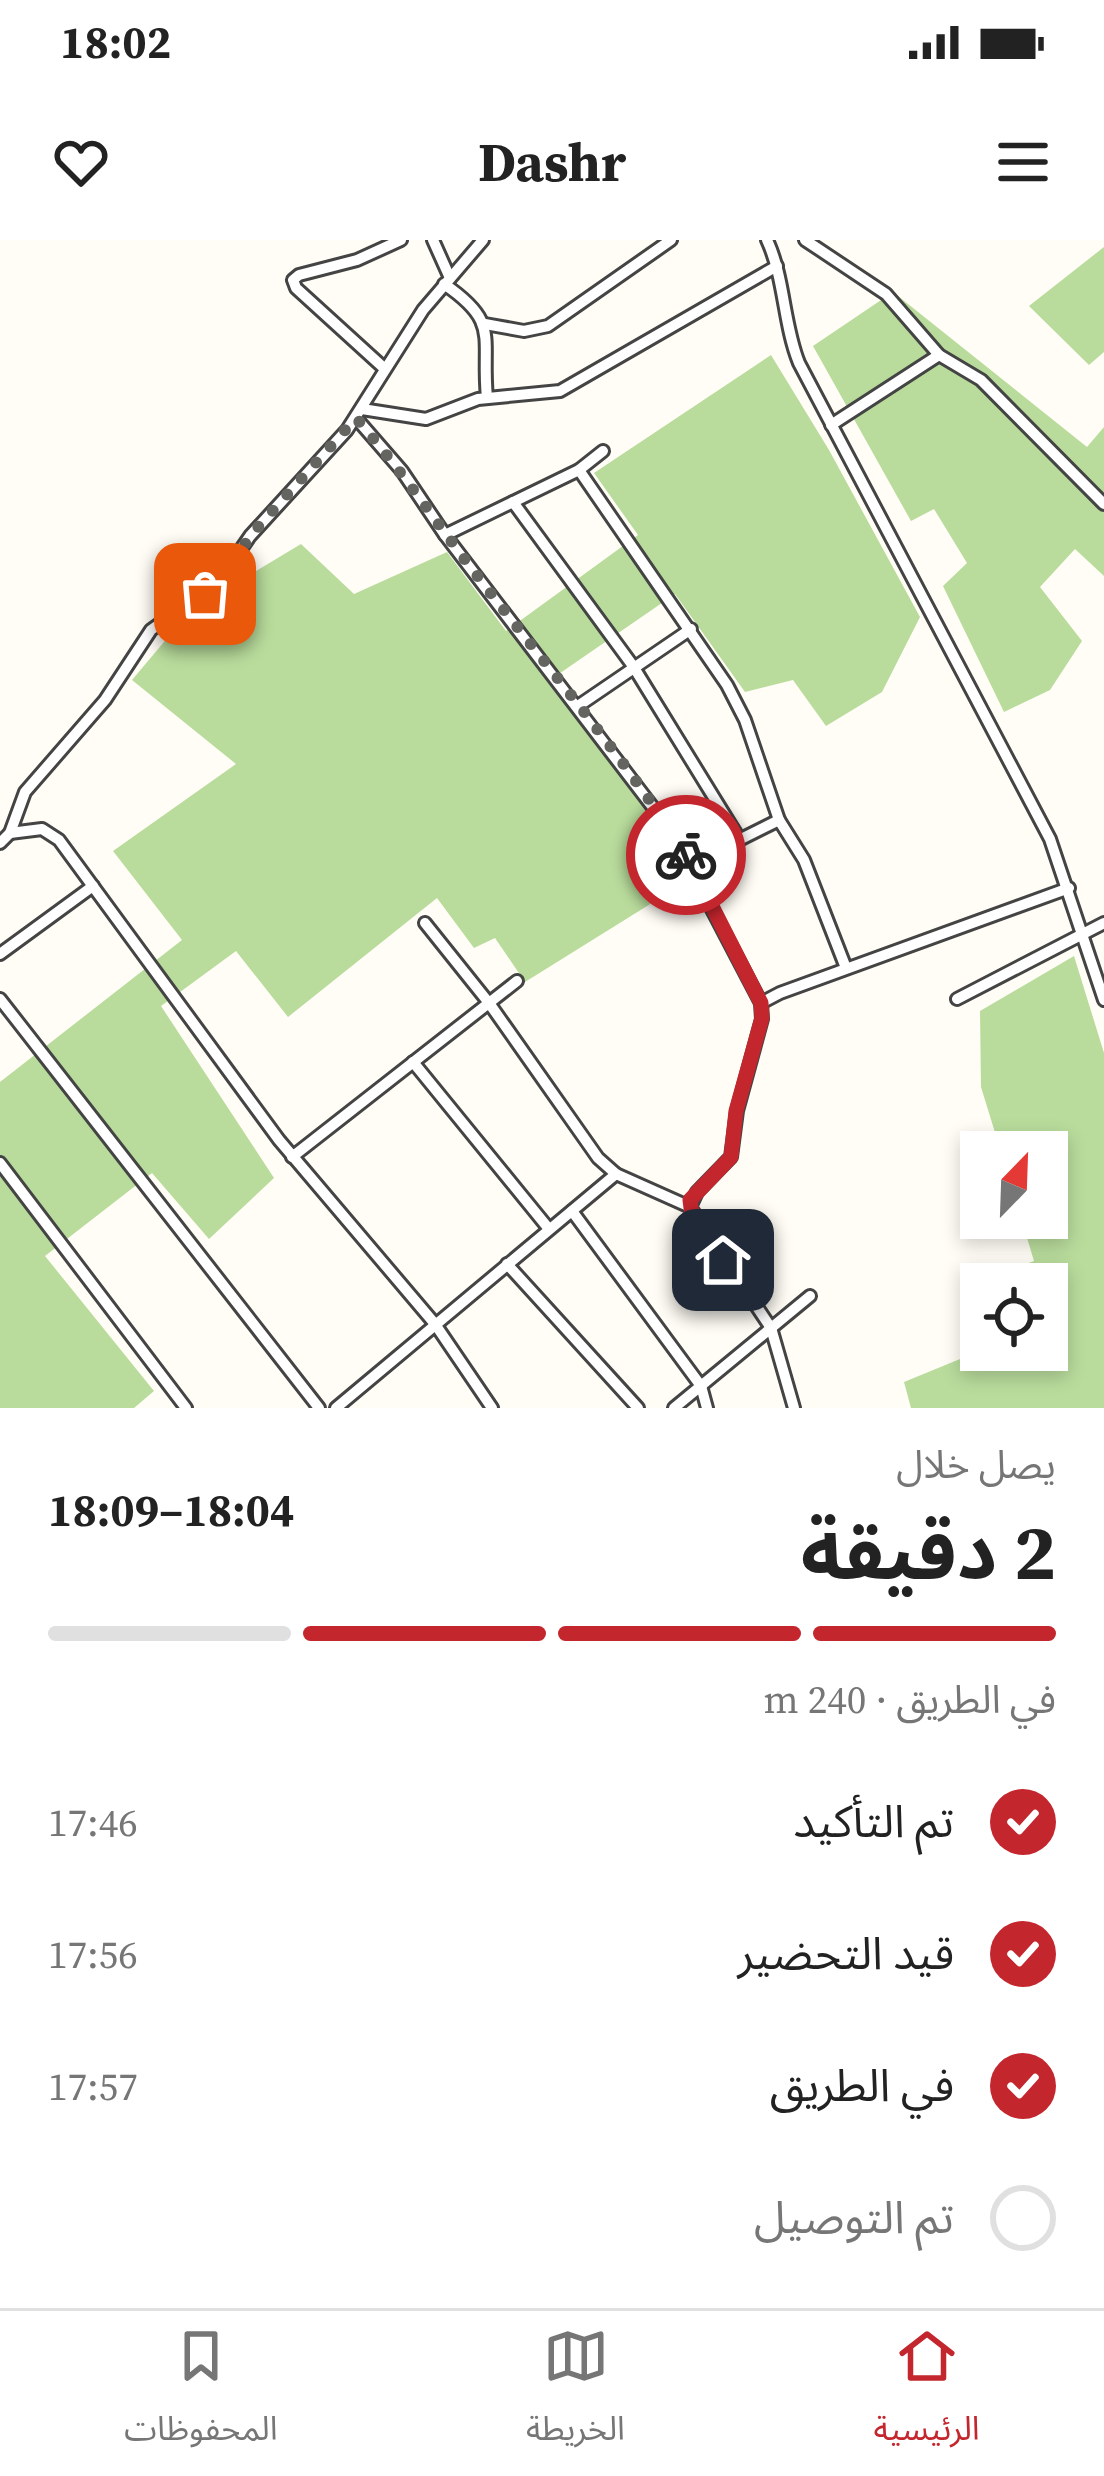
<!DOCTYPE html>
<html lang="ar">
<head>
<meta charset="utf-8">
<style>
  :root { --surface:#fff; --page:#f6f6f6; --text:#222; --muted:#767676; --line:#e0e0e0; --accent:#c4262e }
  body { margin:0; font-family:"Source Serif 4","Noto Sans Arabic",serif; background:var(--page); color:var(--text); direction:rtl; height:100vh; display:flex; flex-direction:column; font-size:45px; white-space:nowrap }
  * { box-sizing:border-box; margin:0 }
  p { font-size:39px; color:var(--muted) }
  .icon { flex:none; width:66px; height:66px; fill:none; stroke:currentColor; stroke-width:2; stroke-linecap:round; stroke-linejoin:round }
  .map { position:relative; height:1168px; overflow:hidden; direction:ltr }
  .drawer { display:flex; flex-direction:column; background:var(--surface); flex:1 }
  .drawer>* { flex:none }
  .needle { width:78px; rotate:23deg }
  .buttons { position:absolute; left:960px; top:891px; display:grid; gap:24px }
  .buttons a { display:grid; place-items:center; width:108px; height:108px; border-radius:0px; background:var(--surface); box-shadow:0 6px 18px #0003; font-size:60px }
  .pin { position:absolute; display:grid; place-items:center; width:102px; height:102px; color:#fff; margin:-51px; border-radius:24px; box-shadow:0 6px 18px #0006 }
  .courier { position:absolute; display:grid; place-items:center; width:120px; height:120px; margin:-60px; border:9px solid #c4262e; border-radius:50%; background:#fff; color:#222; box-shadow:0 3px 15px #0007 }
  .summary em { font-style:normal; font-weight:700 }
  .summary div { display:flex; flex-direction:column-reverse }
  .summary { display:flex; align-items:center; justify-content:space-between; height:204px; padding:0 48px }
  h1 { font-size:78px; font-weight:700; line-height:90px }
  .bar { display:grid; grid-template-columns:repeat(4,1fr); gap:18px 12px; align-content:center; height:144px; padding:0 48px }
  .bar i { height:15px; border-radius:9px; background:var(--line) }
  .bar .selected { background:var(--accent) }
  .bar p { grid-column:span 4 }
  ol { padding:0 48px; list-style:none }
  li { display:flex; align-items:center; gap:36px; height:132px }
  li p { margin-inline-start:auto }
  li .icon { padding:12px; border-radius:50%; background:var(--accent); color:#fff; stroke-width:4 }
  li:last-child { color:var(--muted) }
  li i { width:66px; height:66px; border:6px solid var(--line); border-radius:50% }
  .status { display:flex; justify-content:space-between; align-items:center; height:84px; padding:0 60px; background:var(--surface); direction:ltr }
  .status svg { height:33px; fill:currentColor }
  header { display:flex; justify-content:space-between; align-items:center; height:156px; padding:0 48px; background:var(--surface); font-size:54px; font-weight:700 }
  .menu { display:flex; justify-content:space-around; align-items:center; height:168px; border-top:3px solid var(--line); background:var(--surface); font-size:33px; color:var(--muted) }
  .menu a { display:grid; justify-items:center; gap:6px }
  .menu .selected { color:var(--accent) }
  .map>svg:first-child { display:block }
  .forest { fill:#b9dc9c }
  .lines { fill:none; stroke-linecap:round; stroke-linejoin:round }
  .street-casing { stroke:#444; stroke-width:16 }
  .street { stroke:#fff; stroke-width:10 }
  .done { stroke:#646461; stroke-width:12; stroke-dasharray:0 21.6 }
  .route { stroke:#c4262e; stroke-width:15 }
</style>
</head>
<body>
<div class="status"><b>18:02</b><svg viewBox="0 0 49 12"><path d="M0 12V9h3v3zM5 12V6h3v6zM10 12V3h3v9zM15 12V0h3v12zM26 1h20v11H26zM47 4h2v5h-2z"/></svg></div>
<header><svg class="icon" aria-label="menu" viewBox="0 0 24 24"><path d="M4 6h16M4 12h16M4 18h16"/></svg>Dashr<svg class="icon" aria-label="heart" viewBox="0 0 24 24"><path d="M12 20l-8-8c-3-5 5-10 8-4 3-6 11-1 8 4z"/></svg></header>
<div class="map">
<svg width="1104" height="1168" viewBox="0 0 1104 1168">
  <rect width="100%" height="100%" fill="#fffdf5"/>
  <g class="forest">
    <path d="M1104 7V112L1089 125 1029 66Z"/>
    <path d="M893 52 1087 207 1104 187V336L1075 309 1040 347 1082 401 1050 450 1004 472 943 346 967 323 934 269 911 281 813 106Z"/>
    <path d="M771 115 829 210 920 377 882 452 826 486 793 440 745 452 675 354 550 440 660 587 692 638 525 742 495 698 474 708 437 658 288 777 236 711 161 766 274 938 209 999 152 933 45 1016 154 1151 134 1168H0V842L182 700 113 611 236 524 132 440 190 371 301 304 354 354 447 312 506 391 638 295 594 233Z"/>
    <path d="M1074 716 1104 813V1168H911L904 1142 982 1110H1047V1044H991L990 1037 1034 1021 1021 978H1047V912H1001L981 847 980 771Z"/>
  </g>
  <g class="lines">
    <defs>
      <g id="street">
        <path d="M433 0 450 38"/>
        <path d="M767 0C785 39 783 83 799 123L1050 599 1104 760"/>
        <path d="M805 0 886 54 939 115 981 140 1104 264"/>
        <path d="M444 44C501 83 481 96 487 158"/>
        <path d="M485 84 524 91 548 86 671 0"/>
        <path d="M385 129 296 48 293 40 299 35 357 20 401 0"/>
        <path d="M362 169 426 179 478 159 560 151 777 26"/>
        <path d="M356 178 402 231 445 295 671 591 761 763 762 779 737 871 731 917 697 952 690 967 771 1088 794 1168"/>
        <path d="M831 185 939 115"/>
        <path d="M579 230 727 445 745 480 779 580 804 620 846 728"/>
        <path d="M513 262 633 426 740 600"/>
        <path d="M445 295 579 230 603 211"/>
        <path d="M578 466 691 389"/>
        <path d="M10 593 42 589 59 600 279 900 435 1084 492 1168"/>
        <path d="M0 603 10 593 25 552 105 460 151 390 219 341 250 296 347 190 423 70 483 0"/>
        <path d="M691 624 779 580"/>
        <path d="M425 683 489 763 598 918 616 934 690 967"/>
        <path d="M0 714 93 646"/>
        <path d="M0 759 319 1168"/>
        <path d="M957 759 1104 683"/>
        <path d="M761 763 780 753 1069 648"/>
        <path d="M413 822 549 989"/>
        <path d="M292 917 517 741"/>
        <path d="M0 923 186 1168"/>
        <path d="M572 971 701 1146 707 1168"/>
        <path d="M507 1024 638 1168"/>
        <path d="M336 1168 616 934"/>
        <path d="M674 1168 810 1056"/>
      </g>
    </defs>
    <use href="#street" class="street-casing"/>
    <use href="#street" class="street"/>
  </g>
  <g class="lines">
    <path class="done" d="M205 354 230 329 250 296 356 178C403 232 442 291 486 347 554 435 627 521 686 615"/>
    <path class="route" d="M686 615 761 763 762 778 736 871 731 917 690 960 692 975 723 1020"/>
  </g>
</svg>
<div class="buttons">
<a><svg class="needle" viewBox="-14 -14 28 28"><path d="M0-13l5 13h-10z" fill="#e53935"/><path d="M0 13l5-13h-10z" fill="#767676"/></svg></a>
<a><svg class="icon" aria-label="locate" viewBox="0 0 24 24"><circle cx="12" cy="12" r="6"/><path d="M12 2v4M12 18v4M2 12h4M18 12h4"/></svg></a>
</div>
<div class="pin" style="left:205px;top:354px;background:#ea580c"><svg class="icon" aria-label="bag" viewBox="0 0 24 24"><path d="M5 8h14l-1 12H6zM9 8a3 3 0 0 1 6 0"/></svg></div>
<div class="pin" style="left:723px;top:1020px;background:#1f2937"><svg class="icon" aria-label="home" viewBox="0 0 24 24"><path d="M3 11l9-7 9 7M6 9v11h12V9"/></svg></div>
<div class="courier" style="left:686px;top:615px"><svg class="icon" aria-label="bike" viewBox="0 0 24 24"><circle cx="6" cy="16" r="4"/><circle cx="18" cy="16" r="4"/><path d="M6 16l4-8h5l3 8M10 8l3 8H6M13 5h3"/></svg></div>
</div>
<section class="drawer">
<div class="summary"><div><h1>2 دقيقة</h1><p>يصل خلال</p></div><em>18:04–18:09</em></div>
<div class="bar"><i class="selected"></i><i class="selected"></i><i class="selected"></i><i></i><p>في الطريق · 240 m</p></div>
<ol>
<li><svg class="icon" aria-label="check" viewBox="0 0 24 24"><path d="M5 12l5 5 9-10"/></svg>تم التأكيد<p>17:46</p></li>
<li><svg class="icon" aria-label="check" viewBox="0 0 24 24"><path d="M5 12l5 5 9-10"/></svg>قيد التحضير<p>17:56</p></li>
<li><svg class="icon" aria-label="check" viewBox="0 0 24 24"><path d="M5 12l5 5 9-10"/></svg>في الطريق<p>17:57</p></li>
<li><i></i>تم التوصيل</li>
</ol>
</section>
<nav class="menu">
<a class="selected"><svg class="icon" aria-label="home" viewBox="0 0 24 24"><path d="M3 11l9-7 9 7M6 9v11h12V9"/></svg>الرئيسية</a>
<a><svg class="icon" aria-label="map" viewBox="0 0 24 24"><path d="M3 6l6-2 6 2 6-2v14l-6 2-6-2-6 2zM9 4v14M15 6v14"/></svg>الخريطة</a>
<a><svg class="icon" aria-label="saved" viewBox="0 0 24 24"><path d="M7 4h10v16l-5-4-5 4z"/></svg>المحفوظات</a>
</nav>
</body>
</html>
